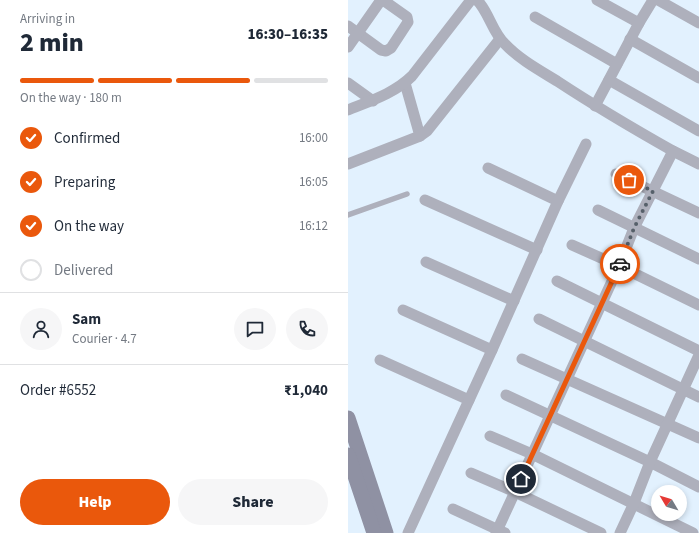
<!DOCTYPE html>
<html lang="en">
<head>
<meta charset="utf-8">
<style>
  :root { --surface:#fff; --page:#f6f6f7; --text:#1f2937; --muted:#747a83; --line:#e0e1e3; --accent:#ea580c }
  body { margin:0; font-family:"Source Sans 3",sans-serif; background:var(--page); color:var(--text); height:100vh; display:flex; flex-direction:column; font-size:15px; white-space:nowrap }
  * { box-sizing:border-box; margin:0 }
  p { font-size:13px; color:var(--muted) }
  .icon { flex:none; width:22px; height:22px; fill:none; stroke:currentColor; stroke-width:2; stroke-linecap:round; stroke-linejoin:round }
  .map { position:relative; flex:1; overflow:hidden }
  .details { display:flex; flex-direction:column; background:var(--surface); width:348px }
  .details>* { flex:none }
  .needle { width:26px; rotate:308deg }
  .tools { position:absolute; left:303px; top:485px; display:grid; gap:8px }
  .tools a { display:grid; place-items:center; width:36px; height:36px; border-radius:50%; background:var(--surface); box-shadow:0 2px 6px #0003; font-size:20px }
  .pin { position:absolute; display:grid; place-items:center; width:34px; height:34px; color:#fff; margin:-17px; border:2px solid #fff; border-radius:50%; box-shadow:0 1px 4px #0007 }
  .courier { position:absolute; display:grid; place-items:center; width:40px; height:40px; margin:-20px; border:3px solid #ea580c; border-radius:50%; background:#fff; color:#222; box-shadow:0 1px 5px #0007 }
  .summary em { font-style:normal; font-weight:800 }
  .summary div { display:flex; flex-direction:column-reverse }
  .summary { display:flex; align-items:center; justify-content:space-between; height:68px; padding:0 20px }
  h1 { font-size:26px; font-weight:800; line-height:30px }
  .bar { display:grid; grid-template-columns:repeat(4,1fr); gap:6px 4px; align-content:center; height:48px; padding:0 20px }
  .bar i { height:5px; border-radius:3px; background:var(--line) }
  .bar .active { background:var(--accent) }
  .bar p { grid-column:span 4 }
  .line { display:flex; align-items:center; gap:10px; padding:0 20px; border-top:1px solid var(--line) }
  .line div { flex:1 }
  .round { display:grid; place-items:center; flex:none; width:42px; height:42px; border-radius:21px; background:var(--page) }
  ol { padding:0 20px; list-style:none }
  li { display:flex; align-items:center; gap:12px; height:44px }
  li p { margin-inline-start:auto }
  li .icon { padding:4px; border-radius:50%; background:var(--accent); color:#fff; stroke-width:4 }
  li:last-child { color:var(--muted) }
  li i { width:22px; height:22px; border:2px solid var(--line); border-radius:50% }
  .primary-button { display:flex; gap:8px; margin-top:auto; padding:8px 20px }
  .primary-button a { flex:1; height:46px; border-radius:24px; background:var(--accent); color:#fff; font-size:16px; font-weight:800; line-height:46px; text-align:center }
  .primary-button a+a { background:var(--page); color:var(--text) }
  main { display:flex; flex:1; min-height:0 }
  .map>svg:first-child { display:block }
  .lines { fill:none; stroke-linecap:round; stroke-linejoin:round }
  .lane { stroke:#aeb0bc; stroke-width:5.5 }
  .street { stroke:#aeb0bc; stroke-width:11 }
  .secondary { stroke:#8f91a3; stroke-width:15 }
  .done { stroke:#56606a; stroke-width:4; stroke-dasharray:0 7.2 }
  .route { stroke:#ea580c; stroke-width:5 }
</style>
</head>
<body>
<main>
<section class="details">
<div class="summary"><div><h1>2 min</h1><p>Arriving in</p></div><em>16:30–16:35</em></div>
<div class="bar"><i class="active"></i><i class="active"></i><i class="active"></i><i></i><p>On the way · 180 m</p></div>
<ol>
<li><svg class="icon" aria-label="check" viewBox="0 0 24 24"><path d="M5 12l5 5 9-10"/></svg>Confirmed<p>16:00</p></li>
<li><svg class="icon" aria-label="check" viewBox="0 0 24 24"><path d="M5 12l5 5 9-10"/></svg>Preparing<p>16:05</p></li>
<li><svg class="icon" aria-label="check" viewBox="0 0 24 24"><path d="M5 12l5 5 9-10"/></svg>On the way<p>16:12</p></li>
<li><i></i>Delivered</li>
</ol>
<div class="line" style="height:72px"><a class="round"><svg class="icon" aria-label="person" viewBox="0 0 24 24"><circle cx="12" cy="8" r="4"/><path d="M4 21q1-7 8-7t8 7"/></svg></a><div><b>Sam</b><p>Courier · 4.7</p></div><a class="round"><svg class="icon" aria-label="chat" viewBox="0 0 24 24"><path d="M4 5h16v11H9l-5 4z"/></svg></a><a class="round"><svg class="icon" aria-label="phone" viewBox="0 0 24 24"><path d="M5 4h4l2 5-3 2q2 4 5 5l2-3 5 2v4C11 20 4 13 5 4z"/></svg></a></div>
<div class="line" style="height:52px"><div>Order #6552</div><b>₹1,040</b></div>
<div class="primary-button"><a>Help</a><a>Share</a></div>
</section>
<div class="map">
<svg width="351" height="533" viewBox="0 0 351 533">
  <rect width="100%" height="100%" fill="#e2f1fe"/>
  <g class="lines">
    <path class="lane" d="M0 215 59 194"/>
    <g class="street">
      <path d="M129 0C141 12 144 32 157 44 171 59 191 70 209 81 247 106 286 129 325 151"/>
      <path d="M249 0 291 23"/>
      <path d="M310 0 351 23"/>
      <path d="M187 17 269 64"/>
      <path d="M0 26 33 50 38 51 43 48 60 22 59 17 35 0"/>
      <path d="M282 39 351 78"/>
      <path d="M0 47 33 0"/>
      <path d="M261 80 351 131"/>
      <path d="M0 83 25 101"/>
      <path d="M57 83 72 136"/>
      <path d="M247 106 291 23 305 0"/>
      <path d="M0 110C22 101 47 93 64 76L123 0"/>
      <path d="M0 164 72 136 79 131 152 39"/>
      <path d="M140 168 210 201"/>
      <path d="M268 174 351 213"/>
      <path d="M77 200 189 250"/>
      <path d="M250 210 351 259"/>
      <path d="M224 245 271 266 286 228 325 151 351 164"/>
      <path d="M78 262 166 301"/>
      <path d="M209 281 351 351"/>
      <path d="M55 310 144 350"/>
      <path d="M191 319 351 397"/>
      <path d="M174 359 351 438"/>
      <path d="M32 360 121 400"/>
      <path d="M158 395 302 462 351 487"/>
      <path d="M142 436 184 454 345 533"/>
      <path d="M123 473 167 492 253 533"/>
      <path d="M105 509 157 533"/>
      <path d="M60 533 144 350 210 201 238 144"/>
      <path d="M148 533 271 266 351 305"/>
      <path d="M272 533 286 503 302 462 351 355"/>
    </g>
    <g class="secondary">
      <path d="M0 418 38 533"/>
      <path d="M0 455 26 533"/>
    </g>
  </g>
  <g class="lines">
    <path class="done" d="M272 264 286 228 305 191 281 180"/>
    <path class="route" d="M173 479 272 264"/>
  </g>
</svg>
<div class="tools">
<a><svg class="needle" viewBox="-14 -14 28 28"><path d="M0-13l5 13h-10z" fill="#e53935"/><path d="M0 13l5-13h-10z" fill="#747a83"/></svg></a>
</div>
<div class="pin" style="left:281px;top:180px;background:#ea580c"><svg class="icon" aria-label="bag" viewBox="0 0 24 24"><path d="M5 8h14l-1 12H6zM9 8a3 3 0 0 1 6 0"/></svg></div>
<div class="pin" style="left:173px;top:479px;background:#1f2937"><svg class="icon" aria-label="home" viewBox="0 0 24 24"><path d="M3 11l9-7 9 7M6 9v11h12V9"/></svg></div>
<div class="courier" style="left:272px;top:264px"><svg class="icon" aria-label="car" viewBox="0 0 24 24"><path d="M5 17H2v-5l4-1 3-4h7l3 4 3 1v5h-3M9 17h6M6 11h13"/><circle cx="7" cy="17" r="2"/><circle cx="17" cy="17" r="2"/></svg></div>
</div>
</main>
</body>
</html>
